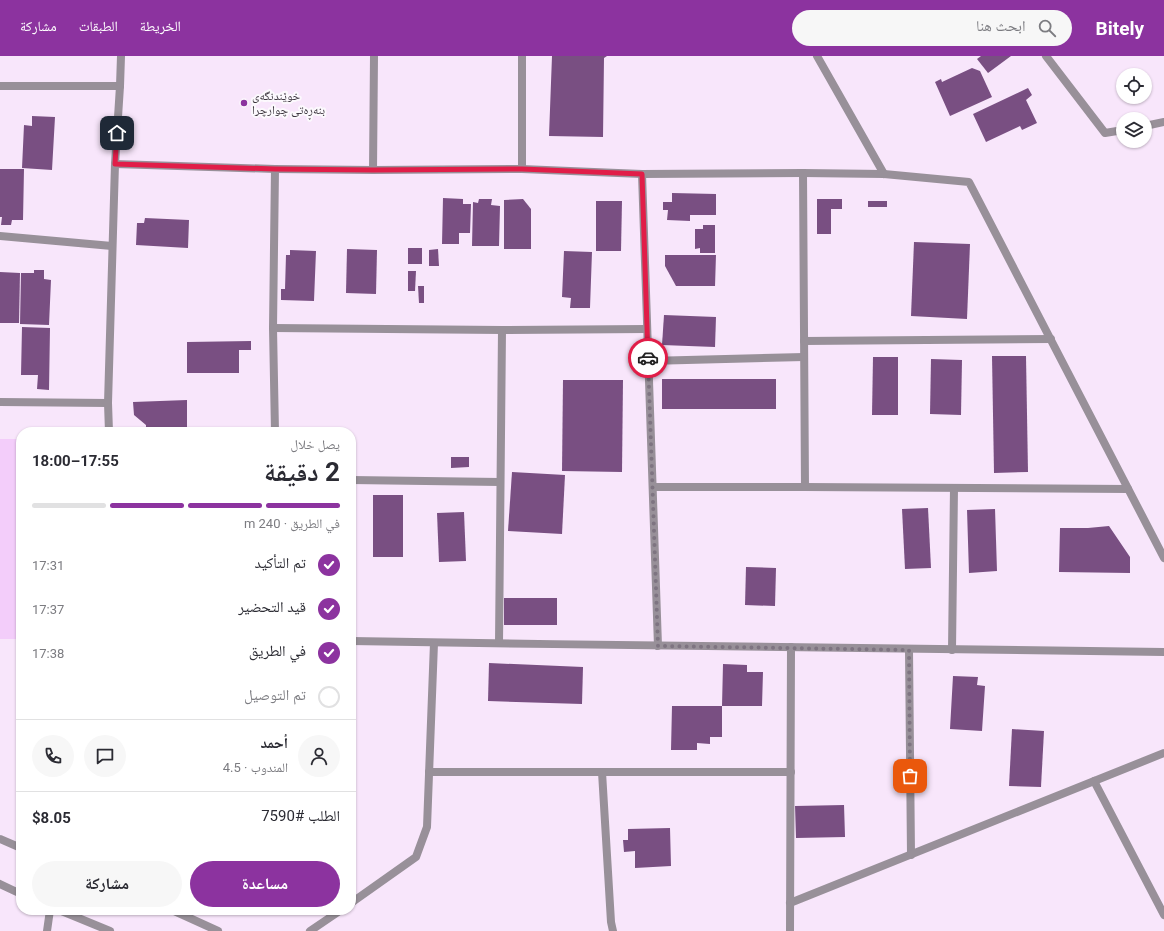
<!DOCTYPE html>
<html lang="ar">
<head>
<meta charset="utf-8">
<style>
  :root { --surface:#fff; --page:#f7f7f7; --text:#2b2b33; --muted:#7c7c81; --line:#e1e1e2; --accent:#8c339f }
  body { margin:0; font-family:Roboto,"Noto Naskh Arabic",sans-serif; background:var(--page); color:var(--text); direction:rtl; height:100vh; display:flex; flex-direction:column; font-size:15px; white-space:nowrap }
  * { box-sizing:border-box; margin:0 }
  p { font-size:13px; color:var(--muted) }
  .icon { flex:none; width:22px; height:22px; fill:none; stroke:currentColor; stroke-width:2; stroke-linecap:round; stroke-linejoin:round }
  .map { position:relative; flex:1; overflow:hidden; direction:ltr }
  .drawer { position:absolute; left:16px; top:371px; width:340px; height:488px; display:flex; flex-direction:column; background:var(--surface); border-radius:16px; box-shadow:0 1px 3px #0004; direction:rtl }
  .drawer>* { flex:none }
  .tools { position:absolute; left:1116px; top:12px; display:grid; gap:8px }
  .tools a { display:grid; place-items:center; width:36px; height:36px; border-radius:50%; background:var(--surface); box-shadow:0 1px 3px #0004; font-size:20px }
  .pin { position:absolute; display:grid; place-items:center; width:34px; height:34px; color:#fff; margin:-17px; border-radius:8px; box-shadow:0 2px 6px #0006 }
  .courier { position:absolute; display:grid; place-items:center; width:40px; height:40px; margin:-20px; border:3px solid #e11d48; border-radius:50%; background:#fff; color:#222; box-shadow:0 1px 5px #0007 }
  .overview em { font-style:normal; font-weight:700 }
  .overview div { display:flex; flex-direction:column-reverse }
  .overview { display:flex; align-items:center; justify-content:space-between; height:68px; padding:0 16px }
  h1 { font-size:26px; font-weight:700; line-height:30px }
  .bar { display:grid; grid-template-columns:repeat(4,1fr); gap:6px 4px; align-content:center; height:48px; padding:0 16px }
  .bar i { height:5px; border-radius:3px; background:var(--line) }
  .bar .selected { background:var(--accent) }
  .bar p { grid-column:span 4 }
  .line { display:flex; align-items:center; gap:10px; padding:0 16px; border-top:1px solid var(--line) }
  .line div { flex:1 }
  .round { display:grid; place-items:center; flex:none; width:42px; height:42px; border-radius:21px; background:var(--page) }
  ol { padding:0 16px; list-style:none }
  li { display:flex; align-items:center; gap:12px; height:44px }
  li p { margin-inline-start:auto }
  li .icon { padding:4px; border-radius:50%; background:var(--accent); color:#fff; stroke-width:4 }
  li:last-child { color:var(--muted) }
  li i { width:22px; height:22px; border:2px solid var(--line); border-radius:50% }
  .primary-button { display:flex; gap:8px; margin-top:auto; padding:8px 16px }
  .primary-button a { flex:1; height:46px; border-radius:24px; background:var(--accent); color:#fff; font-size:16px; font-weight:700; line-height:46px; text-align:center }
  .primary-button a+a { background:var(--page); color:var(--text) }
  header { display:flex; align-items:center; gap:24px; box-sizing:border-box; height:56px; padding:0 20px; background:var(--accent); color:#fff }
  header strong { font-size:19px }
  nav { display:flex; gap:22px; margin-inline-start:auto; font-size:14px }
  .search { width:280px; height:36px; background:var(--page); display:flex; align-items:center; gap:10px; box-sizing:border-box; padding:0 14px; border-radius:22px; color:var(--muted); font-size:15px }
  .map>svg:first-child { display:block }
  .green { fill:#f3cdfa }
  .building { fill:#794f82 }
  .lines { fill:none; stroke-linecap:round; stroke-linejoin:round }
  .minor { stroke:#989099; stroke-width:8 }
  .done { stroke:#7e7481; stroke-width:4; stroke-dasharray:0 7.2 }
  .route { stroke:#e11d48; stroke-width:5 }
  .poi-dot { fill:#8c339f; stroke:#fcf9fd; stroke-width:1.5 }
  .labels { text-anchor:middle; dominant-baseline:central; stroke-width:4; stroke-linejoin:round; paint-order:stroke }
  .poi-label { font-size:12px; fill:#3d363f; stroke:#fcf9fd; text-anchor:start }
</style>
</head>
<body>
<header>
<strong>Bitely</strong>
<div class="search"><svg class="icon" aria-label="search" viewBox="0 0 24 24"><circle cx="10" cy="10" r="6"/><path d="M15 15l6 6"/></svg>ابحث هنا</div>
<nav><a>الخريطة</a><a>الطبقات</a><a>مشاركة</a></nav>
</header>
<div class="map">
<svg width="1164" height="875" viewBox="0 0 1164 875">
  <rect width="100%" height="100%" fill="#f8e6fb"/>
  <rect class="green" x="0" y="383" width="21" height="200"/>
  <g class="building">
    <path d="M552 0H607L604 2 603 81 549 80Z"/>
    <path d="M981 0H1011L988 17 977 3Z"/>
    <path d="M972 12 980 15 992 41 950 60 935 26 941 23 942 26Z"/>
    <path d="M1028 32 1032 39 1026 44 1037 67 1022 74 1020 70 986 86 973 58Z"/>
    <path d="M32 60 55 61 52 114 22 112 24 69 32 70Z"/>
    <path d="M0 113H24L23 164H12L11 169H1L2 161H0Z"/>
    <path d="M672 137 716 138V159H690V165L667 164 668 154H663V146H672Z"/>
    <path d="M443 142 463 143V148H471L470 177H459V188H442Z"/>
    <path d="M479 143H492L491 149 500 150 499 190H472L473 146 478 147Z"/>
    <path d="M523 143 531 153V193H504V144Z"/>
    <path d="M817 143H842V153H831V178H817Z"/>
    <path d="M596 145H622L621 195H596Z"/>
    <rect x="868" y="145" width="19" height="6"/>
    <path d="M145 162 189 164 188 192 136 189 137 167H144Z"/>
    <path d="M703 169H715V197H700V192L695 193V173H703Z"/>
    <path d="M914 186 970 188 967 263 911 260Z"/>
    <rect x="408" y="192" width="14" height="16"/>
    <path d="M347 193 377 194 376 238 346 237Z"/>
    <path d="M438 193 439 210H429V194Z"/>
    <path d="M290 194 316 195 314 245 281 244V233H285L286 199H290Z"/>
    <path d="M564 195 592 196 590 252H570L571 242 562 241Z"/>
    <path d="M665 199H716L715 230H676L665 210Z"/>
    <path d="M34 214H44V223L51 224 49 269 20 268 21 217H34Z"/>
    <path d="M408 215H416L415 235H408Z"/>
    <path d="M0 216 20 217 19 267H0Z"/>
    <path d="M418 230H424V247H419Z"/>
    <path d="M664 259 716 261 715 291 662 289Z"/>
    <path d="M22 271 50 272 49 334 37 333 38 319H21Z"/>
    <path d="M251 285V294H239V317H187V286Z"/>
    <path d="M992 300H1026L1028 416 994 417Z"/>
    <path d="M873 301H898V359H872Z"/>
    <path d="M931 303 962 304 961 359 930 358Z"/>
    <rect x="662" y="323" width="114" height="30"/>
    <path d="M563 324H623L622 416 562 415Z"/>
    <path d="M187 344V376H146V369L134 359 133 346Z"/>
    <path d="M451 401H469V411L451 412Z"/>
    <path d="M512 416 565 419 562 478 508 475Z"/>
    <rect x="373" y="439" width="30" height="62"/>
    <path d="M928 452 931 512 905 513 902 453Z"/>
    <path d="M995 453 997 515 969 517 967 454Z"/>
    <path d="M464 456 466 505 439 506 437 457Z"/>
    <path d="M1109 470 1130 501V517L1059 516 1060 472H1088Z"/>
    <path d="M746 511 776 512 775 550 745 549Z"/>
    <rect x="504" y="542" width="53" height="27"/>
    <path d="M489 607 583 611 582 648 488 645Z"/>
    <path d="M723 608 747 609V616H763L762 650H722Z"/>
    <path d="M953 620 978 621 977 629 985 630 982 675 950 673Z"/>
    <path d="M672 650H722V681H710V688L697 687V694H671Z"/>
    <path d="M1012 673 1044 675 1041 731 1009 730Z"/>
    <path d="M844 749 845 781 796 782 795 750Z"/>
    <path d="M670 772 671 810 635 812V795L624 796 623 784H628V773Z"/>
  </g>
  <g class="lines">
    <g class="minor">
      <path d="M817 0 884 118"/>
      <path d="M1046 0 1105 77 1123 74"/>
      <path d="M0 30H120"/>
      <path d="M1145 70 1164 66"/>
      <path d="M115 108 275 113 373 114 522 113 642 118 803 117 884 118 969 126 1164 502"/>
      <path d="M522 113V0"/>
      <path d="M373 114 374 0"/>
      <path d="M803 117 805 431"/>
      <path d="M642 118 658 590"/>
      <path d="M0 180 112 190"/>
      <path d="M273 272 502 274 647 273"/>
      <path d="M804 285 1051 283"/>
      <path d="M648 305 804 301"/>
      <path d="M0 346 108 347"/>
      <path d="M109 376 108 347 115 108 120 30 121 0"/>
      <path d="M275 376 273 272 275 113"/>
      <path d="M351 424 500 426"/>
      <path d="M653 431H805L1128 433"/>
      <path d="M351 585C622 589 893 594 1164 596"/>
      <path d="M499 587 502 274"/>
      <path d="M909 594 911 799"/>
      <path d="M952 594 954 432"/>
      <path d="M429 716H791"/>
      <path d="M602 716 611 866 613 875"/>
      <path d="M1094 725 1164 859"/>
      <path d="M0 783 21 792"/>
      <path d="M0 828 21 838"/>
      <path d="M351 847 416 801 427 771 434 587"/>
      <path d="M790 847 1164 697"/>
      <path d="M59 854 110 875"/>
      <path d="M172 854 218 875"/>
      <path d="M47 875 50 854"/>
      <path d="M310 875 341 854"/>
      <path d="M790 875 791 591"/>
    </g>
  </g>
  <g class="lines">
    <path class="done" d="M648 302 658 590 909 594 910 720"/>
    <path class="route" d="M117 77 115 108 275 113 373 114 522 113 642 118 648 302"/>
  </g>
  <circle class="poi-dot" cx="244" cy="47" r="4"/>
  <g class="labels">
    <g class="poi-label">
      <text x="252" y="40">خوێندنگەی<tspan x="252" dy="14">بنەڕەتی چوارچرا</tspan></text>
    </g>
  </g>
</svg>
<div class="tools">
<a><svg class="icon" aria-label="locate" viewBox="0 0 24 24"><circle cx="12" cy="12" r="6"/><path d="M12 2v4M12 18v4M2 12h4M18 12h4"/></svg></a>
<a><svg class="icon" aria-label="layers" viewBox="0 0 24 24"><path d="M12 4l9 5-9 5-9-5zM3 14l9 5 9-5"/></svg></a>
</div>
<div class="pin" style="left:910px;top:720px;background:#ea580c"><svg class="icon" aria-label="bag" viewBox="0 0 24 24"><path d="M5 8h14l-1 12H6zM9 8a3 3 0 0 1 6 0"/></svg></div>
<div class="pin" style="left:117px;top:77px;background:#1f2937"><svg class="icon" aria-label="home" viewBox="0 0 24 24"><path d="M3 11l9-7 9 7M6 9v11h12V9"/></svg></div>
<div class="courier" style="left:648px;top:302px"><svg class="icon" aria-label="car" viewBox="0 0 24 24"><path d="M5 17H2v-5l4-1 3-4h7l3 4 3 1v5h-3M9 17h6M6 11h13"/><circle cx="7" cy="17" r="2"/><circle cx="17" cy="17" r="2"/></svg></div>
<section class="drawer">
<div class="overview"><div><h1>2 دقيقة</h1><p>يصل خلال</p></div><em>17:55–18:00</em></div>
<div class="bar"><i class="selected"></i><i class="selected"></i><i class="selected"></i><i></i><p>في الطريق · 240 m</p></div>
<ol>
<li><svg class="icon" aria-label="check" viewBox="0 0 24 24"><path d="M5 12l5 5 9-10"/></svg>تم التأكيد<p>17:31</p></li>
<li><svg class="icon" aria-label="check" viewBox="0 0 24 24"><path d="M5 12l5 5 9-10"/></svg>قيد التحضير<p>17:37</p></li>
<li><svg class="icon" aria-label="check" viewBox="0 0 24 24"><path d="M5 12l5 5 9-10"/></svg>في الطريق<p>17:38</p></li>
<li><i></i>تم التوصيل</li>
</ol>
<div class="line" style="height:72px"><a class="round"><svg class="icon" aria-label="person" viewBox="0 0 24 24"><circle cx="12" cy="8" r="4"/><path d="M4 21q1-7 8-7t8 7"/></svg></a><div><b>أحمد</b><p>المندوب · 4.5</p></div><a class="round"><svg class="icon" aria-label="chat" viewBox="0 0 24 24"><path d="M4 5h16v11H9l-5 4z"/></svg></a><a class="round"><svg class="icon" aria-label="phone" viewBox="0 0 24 24"><path d="M5 4h4l2 5-3 2q2 4 5 5l2-3 5 2v4C11 20 4 13 5 4z"/></svg></a></div>
<div class="line" style="height:52px"><div>الطلب #7590</div><b>$8.05</b></div>
<div class="primary-button"><a>مساعدة</a><a>مشاركة</a></div>
</section>
</div>
</body>
</html>
